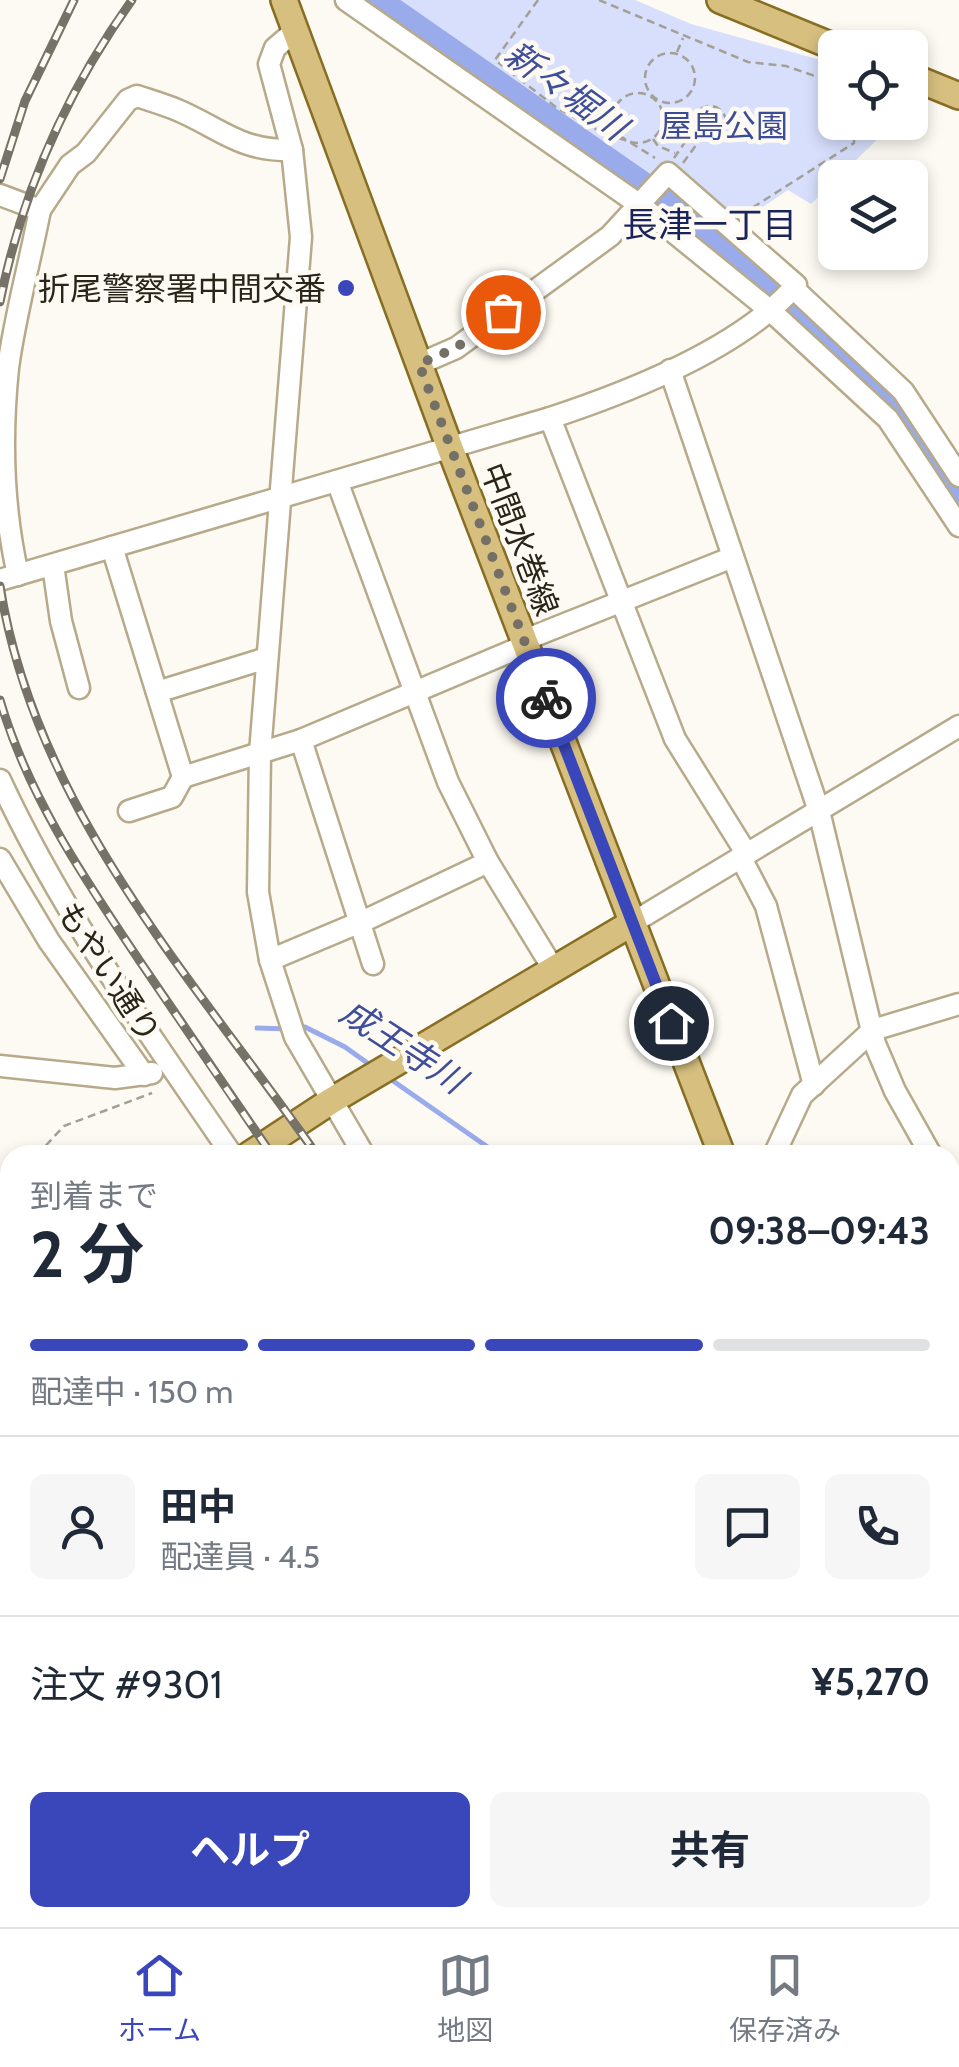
<!DOCTYPE html>
<html lang="ja">
<head>
<meta charset="utf-8">
<style>
  :root { --surface:#fff; --page:#f6f6f7; --text:#1f2937; --muted:#747a83; --line:#e0e1e3; --accent:#3a47ba }
  body { margin:0; font-family:Cabin,"Noto Sans JP",sans-serif; background:var(--page); color:var(--text); height:100vh; display:flex; flex-direction:column; font-size:38px; white-space:nowrap }
  * { box-sizing:border-box; margin:0 }
  p { font-size:32px; color:var(--muted) }
  .icon { flex:none; width:55px; height:55px; fill:none; stroke:currentColor; stroke-width:2; stroke-linecap:round; stroke-linejoin:round }
  .map { position:relative; flex:1; overflow:hidden }
  .details { position:absolute; left:0px; top:1145px; width:960px; height:782px; display:flex; flex-direction:column; background:var(--surface); border-radius:30px 30px 0 0; box-shadow:0 5px 15px #0003 }
  .details>* { flex:none }
  .tools { position:absolute; left:818px; top:30px; display:grid; gap:20px }
  .tools a { display:grid; place-items:center; width:110px; height:110px; border-radius:15px; background:var(--surface); box-shadow:0 5px 15px #0003; font-size:50px }
  .pin { position:absolute; display:grid; place-items:center; width:85px; height:85px; color:#fff; margin:-42px; border:5px solid #fff; border-radius:50%; box-shadow:0 2px 10px #0007 }
  .courier { position:absolute; display:grid; place-items:center; width:100px; height:100px; margin:-50px; border:8px solid #3a47ba; border-radius:50%; background:#fff; color:#222; box-shadow:0 2px 12px #0007 }
  .head em { font-style:normal; font-weight:700 }
  .head div { display:flex; flex-direction:column-reverse }
  .head { display:flex; align-items:center; justify-content:space-between; height:170px; padding:0 30px }
  h1 { font-size:65px; font-weight:700; line-height:75px }
  .bar { display:grid; grid-template-columns:repeat(4,1fr); gap:15px 10px; align-content:center; height:120px; padding:0 30px }
  .bar i { height:12px; border-radius:8px; background:var(--line) }
  .bar .selected { background:var(--accent) }
  .bar p { grid-column:span 4 }
  .line { display:flex; align-items:center; gap:25px; padding:0 30px; border-top:2px solid var(--line) }
  .line div { flex:1 }
  .round { display:grid; place-items:center; flex:none; width:105px; height:105px; border-radius:15px; background:var(--page) }
  .primary-button { display:flex; gap:20px; margin-top:auto; padding:20px 30px }
  .primary-button a { flex:1; height:115px; border-radius:15px; background:var(--accent); color:#fff; font-size:40px; font-weight:700; line-height:115px; text-align:center }
  .primary-button a+a { background:var(--page); color:var(--text) }
  .tab-bar { display:flex; justify-content:space-around; align-items:center; height:140px; border-top:2px solid var(--line); background:var(--surface); font-size:28px; color:var(--muted) }
  .tab-bar a { display:grid; justify-items:center; gap:5px }
  .tab-bar .selected { color:var(--accent) }
  .map>svg:first-child { display:block }
  .green { fill:#d7dffc }
  .lines { fill:none; stroke-linecap:round; stroke-linejoin:round }
  .stream { stroke:#99abeb; stroke-width:5 }
  .river { stroke:#99abeb; stroke-width:28 }
  .minor-casing { stroke:#b7aa8a; stroke-width:25 }
  .major-casing { stroke:#886e23; stroke-width:30 }
  .path { stroke:#a4a096; stroke-width:2.5; stroke-dasharray:8 5; stroke-linecap:butt }
  .minor { stroke:#fff; stroke-width:20 }
  .major { stroke:#d6bf7f; stroke-width:25 }
  .rail-casing { stroke:#767267; stroke-width:9 }
  .rail { stroke:#fdfaf3; stroke-width:5; stroke-dasharray:15; stroke-linecap:butt }
  .done { stroke:#747065; stroke-width:10; stroke-dasharray:0 18 }
  .route { stroke:#3a47ba; stroke-width:12 }
  .poi-dot { fill:#3a47ba; stroke:#fdfaf3; stroke-width:4 }
  .labels { text-anchor:middle; dominant-baseline:central; stroke-width:9; stroke-linejoin:round; paint-order:stroke }
  .park-label { font-size:32px; fill:#3c4b97; stroke:#fdfaf3 }
  .poi-label { font-size:32px; fill:#2a2518; stroke:#fdfaf3; text-anchor:end }
  .street-label { font-size:32px; fill:#2a2518; stroke:#fdfaf3 }
  .water-label { font-size:35px; font-style:italic; fill:#3f4e9a; stroke:#fdfaf3 }
  .neighbourhood-label { font-size:35px; fill:#1b235b; stroke:#fdfaf3 }
</style>
</head>
<body>
<div class="map">
<svg width="959" height="1927" viewBox="0 0 959 1927">
  <rect width="100%" height="100%" fill="#fdfaf3"/>
  <path class="green" d="M392 0H635L691 24 835 64V122L894 123 811 204 788 190 726 232 524 101Z"/>
  <g class="lines">
    <g class="stream">
      <path d="M257 1028 289 1029"/>
      <path d="M300 1028 305 1027 345 1047 373 1067"/>
      <path d="M386 1076 499 1155"/>
    </g>
    <g class="river">
      <path d="M376 0 643 186 730 254 894 400 959 499"/>
      <path d="M0 1475 10 1478"/>
      <path d="M950 1851 959 1850"/>
    </g>
    <defs>
      <g id="minor">
        <path d="M346 0 640 205 772 312 888 419 959 526"/>
        <path d="M295 31 275 48 269 64 292 150 301 237 260 753 258 892 270 960 295 1037 364 1155"/>
        <path d="M0 195 40 210"/>
        <path d="M793 288 903 391 959 476"/>
        <path d="M670 370 819 811 875 1044 895 1091 931 1155"/>
        <path d="M550 418 675 739 743 848 741 858 766 906 814 1085"/>
        <path d="M337 481 448 782 488 862 554 970"/>
        <path d="M112 547 183 777 172 797 129 811"/>
        <path d="M53 565 61 621 79 688"/>
        <path d="M18 575C3 509 1 436 8 368 15 315 30 262 40 210L70 165 86 153 128 100 137 96C149 100 162 104 175 109 221 128 238 151 292 150"/>
        <path d="M0 580 550 418C629 392 741 348 796 285L668 173 610 236 456 348 419 364"/>
        <path d="M157 692 267 658"/>
        <path d="M301 740 373 964"/>
        <path d="M183 777 301 740 526 645 532 637 733 557"/>
        <path d="M0 780C62 914 149 1033 232 1155"/>
        <path d="M0 859 49 941 144 1075"/>
        <path d="M632 923 959 726"/>
        <path d="M270 960 370 918 488 862"/>
        <path d="M0 1066 115 1078 152 1073"/>
        <path d="M774 1155 802 1095 873 1030 959 1004"/>
        <path d="M950 1189 959 1206"/>
        <path d="M0 1303 10 1297"/>
        <path d="M0 1439 10 1441"/>
        <path d="M950 1462 959 1455"/>
        <path d="M0 1595 10 1590"/>
        <path d="M950 1697 959 1690"/>
        <path d="M0 1771 10 1762"/>
        <path d="M950 1809 959 1810"/>
        <path d="M501 1918 515 1927"/>
        <path d="M612 1918 623 1927"/>
        <path d="M770 1918 776 1927"/>
        <path d="M133 1927 135 1918"/>
        <path d="M254 1927 258 1918"/>
        <path d="M636 1927 646 1918"/>
        <path d="M734 1927 748 1918"/>
      </g>
      <g id="major">
        <path d="M284 0 450 448 722 1155"/>
        <path d="M720 0 837 48"/>
        <path d="M910 76 959 96"/>
        <path d="M249 1155 331 1101 632 923"/>
        <path d="M950 1631 959 1650"/>
      </g>
    </defs>
    <use href="#minor" class="minor-casing"/>
    <use href="#major" class="major-casing"/>
    <g class="path">
      <path d="M538 0 495 60 557 108 603 133 628 141 655 158"/>
      <path d="M599 0 748 62 786 66 835 83"/>
      <path d="M677 52 683 38"/>
      <circle cx="670" cy="78" r="25"/>
      <circle cx="638" cy="118" r="25"/>
      <circle cx="710" cy="122" r="16"/>
      <path d="M854 138 870 133 872 122"/>
      <path d="M653 139 658 146 675 153"/>
      <path d="M674 158 695 128"/>
      <path d="M683 163 702 137"/>
      <path d="M740 210 752 208 854 143V122"/>
      <path d="M37 1155 64 1126 152 1093"/>
      <path d="M0 1202 10 1180"/>
    </g>
    <use href="#minor" class="minor"/>
    <use href="#major" class="major"/>
    <defs>
      <g id="rail">
        <path d="M0 179 25 101 74 0"/>
        <path d="M0 302C22 191 67 91 132 0"/>
        <path d="M0 586C35 809 193 978 317 1155"/>
        <path d="M0 700C28 796 84 878 139 960 183 1025 227 1090 272 1155"/>
        <path d="M792 1918 799 1927"/>
        <path d="M812 1918 819 1927"/>
      </g>
    </defs>
    <use href="#rail" class="rail-casing"/>
    <use href="#rail" class="rail"/>
  </g>
  <g class="lines">
    <path class="done" d="M503 312 456 348 419 364 546 698"/>
    <path class="route" d="M546 698 671 1023"/>
  </g>
  <circle class="poi-dot" cx="346" cy="288" r="10"/>
  <g class="labels">
    <g class="park-label">
      <text x="724" y="125">屋島公園</text>
    </g>
    <g class="poi-label">
      <text x="326" y="288">折尾警察署中間交番</text>
    </g>
    <g class="street-label">
      <text transform="translate(520 539) rotate(69)">中間水巻線</text>
      <text transform="translate(109 972) rotate(57)">もやい通り</text>
    </g>
    <g class="water-label">
      <text transform="translate(566 90) rotate(36)">新々堀川</text>
      <text transform="translate(403 1046) rotate(33)">成王寺川</text>
    </g>
    <g class="neighbourhood-label">
      <text x="710" y="224">長津一丁目</text>
    </g>
  </g>
</svg>
<div class="tools">
<a><svg class="icon" aria-label="locate" viewBox="0 0 24 24"><circle cx="12" cy="12" r="6"/><path d="M12 2v4M12 18v4M2 12h4M18 12h4"/></svg></a>
<a><svg class="icon" aria-label="layers" viewBox="0 0 24 24"><path d="M12 4l9 5-9 5-9-5zM3 14l9 5 9-5"/></svg></a>
</div>
<div class="pin" style="left:503px;top:312px;background:#ea580c"><svg class="icon" aria-label="bag" viewBox="0 0 24 24"><path d="M5 8h14l-1 12H6zM9 8a3 3 0 0 1 6 0"/></svg></div>
<div class="pin" style="left:671px;top:1023px;background:#1f2937"><svg class="icon" aria-label="home" viewBox="0 0 24 24"><path d="M3 11l9-7 9 7M6 9v11h12V9"/></svg></div>
<div class="courier" style="left:546px;top:698px"><svg class="icon" aria-label="bike" viewBox="0 0 24 24"><circle cx="6" cy="16" r="4"/><circle cx="18" cy="16" r="4"/><path d="M6 16l4-8h5l3 8M10 8l3 8H6M13 5h3"/></svg></div>
<section class="details">
<div class="head"><div><h1>2 分</h1><p>到着まで</p></div><em>09:38–09:43</em></div>
<div class="bar"><i class="selected"></i><i class="selected"></i><i class="selected"></i><i></i><p>配達中 · 150 m</p></div>
<div class="line" style="height:180px"><a class="round"><svg class="icon" aria-label="person" viewBox="0 0 24 24"><circle cx="12" cy="8" r="4"/><path d="M4 21q1-7 8-7t8 7"/></svg></a><div><b>田中</b><p>配達員 · 4.5</p></div><a class="round"><svg class="icon" aria-label="chat" viewBox="0 0 24 24"><path d="M4 5h16v11H9l-5 4z"/></svg></a><a class="round"><svg class="icon" aria-label="phone" viewBox="0 0 24 24"><path d="M5 4h4l2 5-3 2q2 4 5 5l2-3 5 2v4C11 20 4 13 5 4z"/></svg></a></div>
<div class="line" style="height:130px"><div>注文 #9301</div><b>¥5,270</b></div>
<div class="primary-button"><a>ヘルプ</a><a>共有</a></div>
</section>
</div>
<nav class="tab-bar">
<a class="selected"><svg class="icon" aria-label="home" viewBox="0 0 24 24"><path d="M3 11l9-7 9 7M6 9v11h12V9"/></svg>ホーム</a>
<a><svg class="icon" aria-label="map" viewBox="0 0 24 24"><path d="M3 6l6-2 6 2 6-2v14l-6 2-6-2-6 2zM9 4v14M15 6v14"/></svg>地図</a>
<a><svg class="icon" aria-label="saved" viewBox="0 0 24 24"><path d="M7 4h10v16l-5-4-5 4z"/></svg>保存済み</a>
</nav>
</body>
</html>
